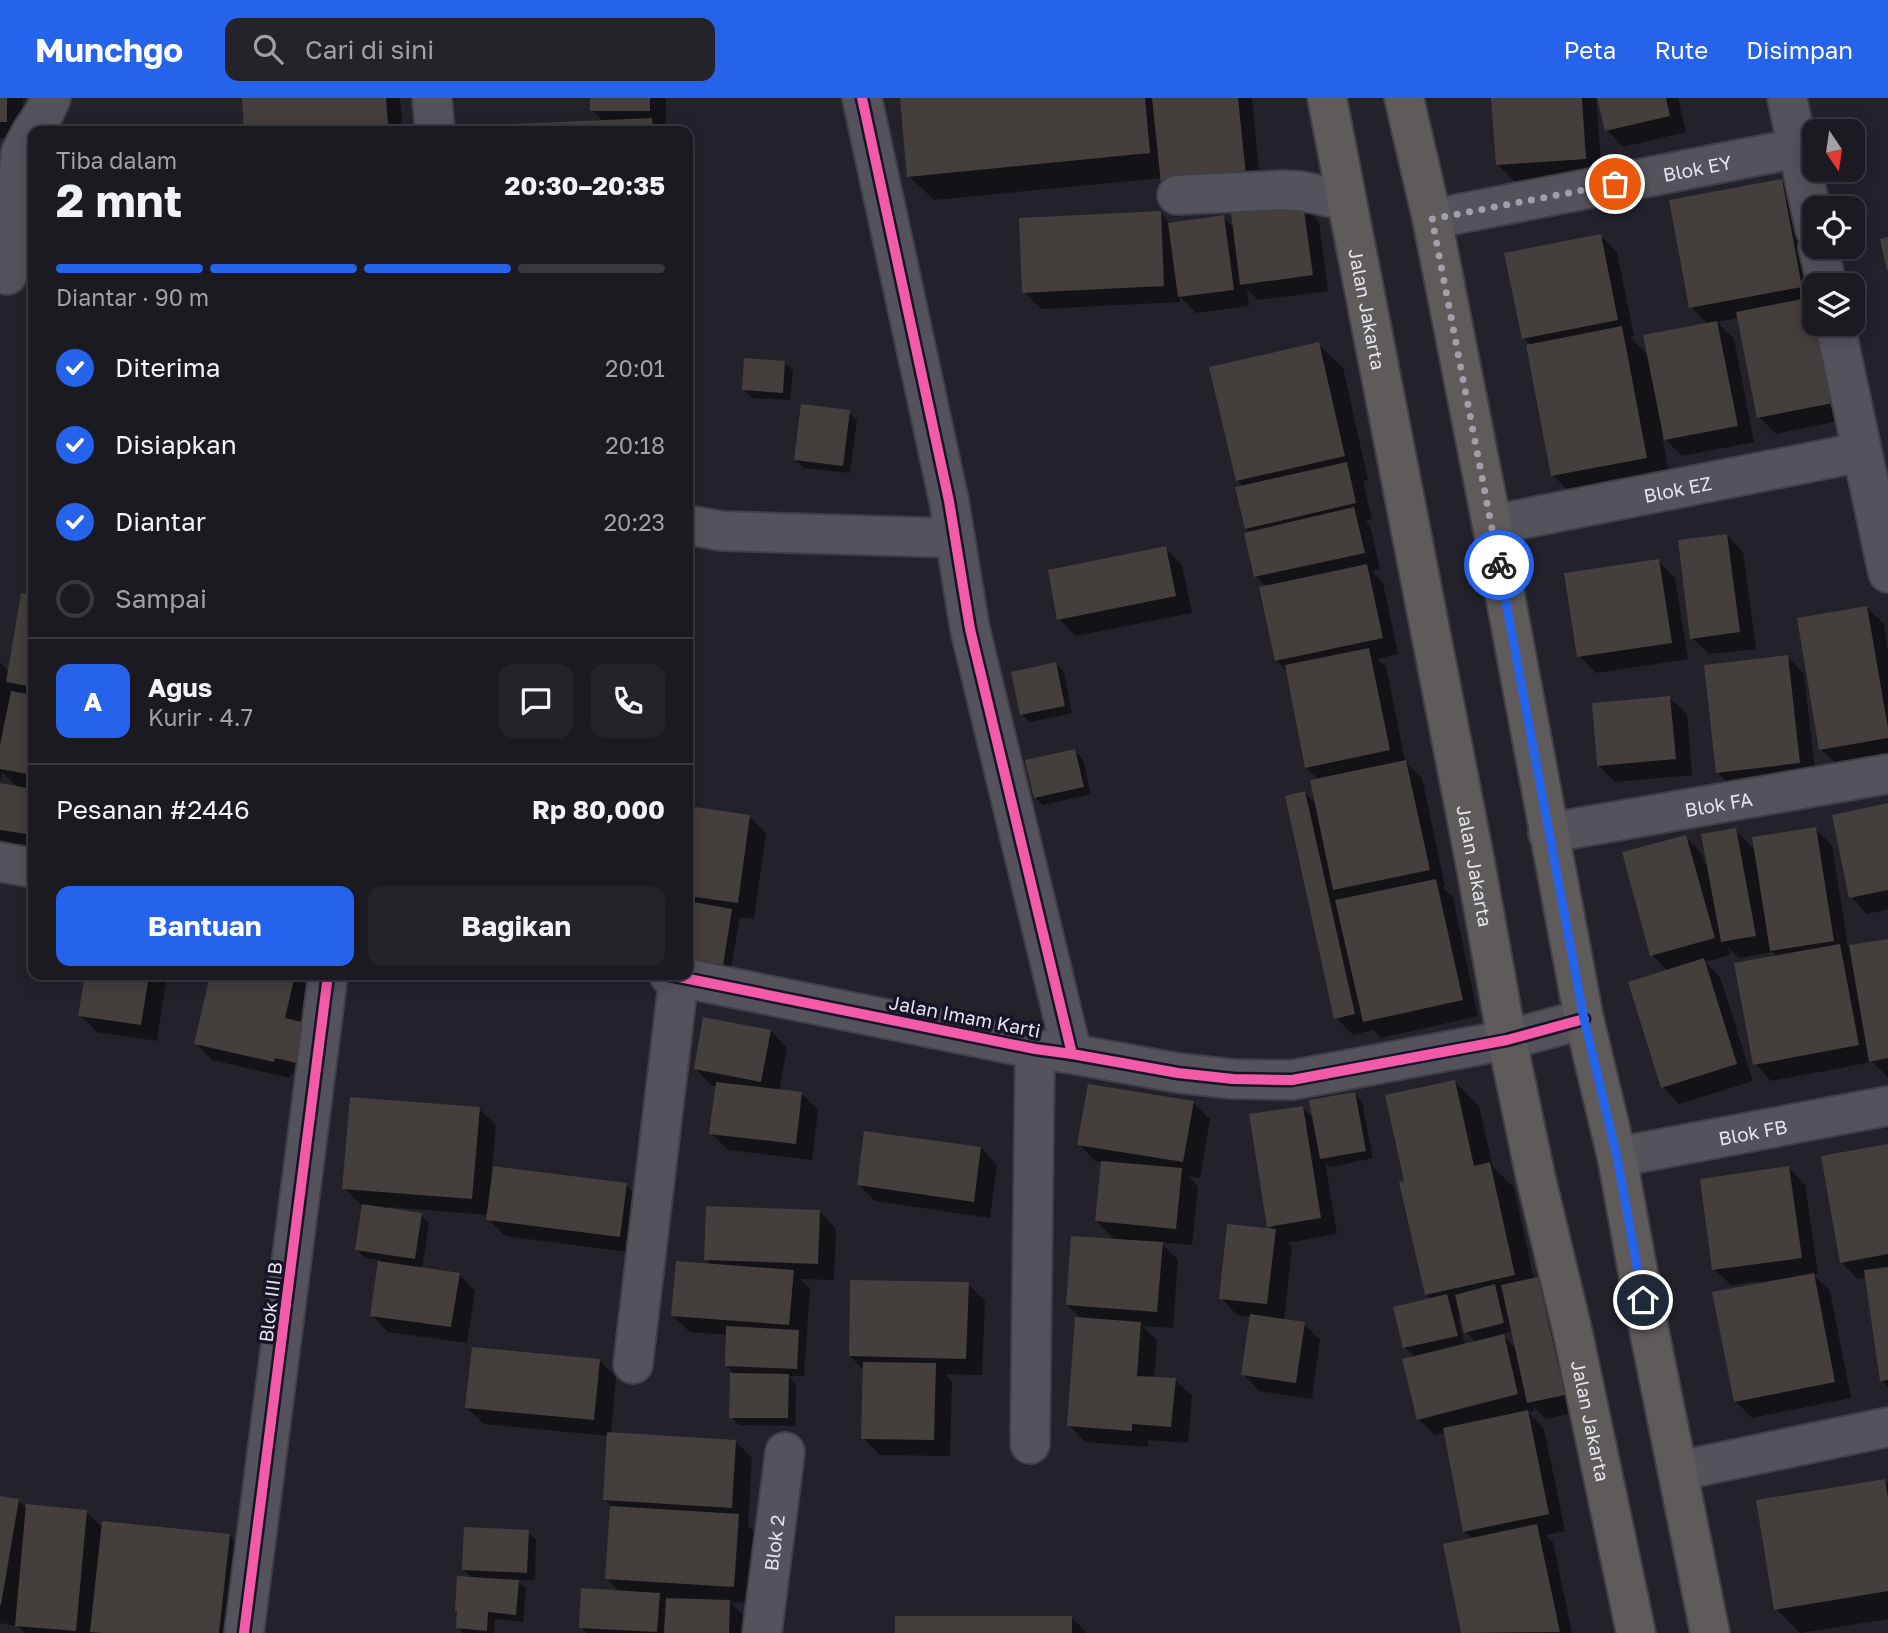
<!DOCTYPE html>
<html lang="id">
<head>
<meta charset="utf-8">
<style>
  :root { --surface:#1a1a20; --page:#232329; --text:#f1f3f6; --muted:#9fa1a5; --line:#38383e; --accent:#2563eb }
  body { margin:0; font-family:"Golos Text",sans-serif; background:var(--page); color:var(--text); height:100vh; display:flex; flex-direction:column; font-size:26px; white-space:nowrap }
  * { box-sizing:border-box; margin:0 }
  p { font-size:23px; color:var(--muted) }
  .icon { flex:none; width:38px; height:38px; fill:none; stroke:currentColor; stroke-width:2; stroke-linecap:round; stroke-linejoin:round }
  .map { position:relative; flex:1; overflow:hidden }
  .drawer { position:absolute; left:28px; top:28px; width:665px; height:854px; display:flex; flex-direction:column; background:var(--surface); border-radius:14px; box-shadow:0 4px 18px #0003,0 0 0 2px var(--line) }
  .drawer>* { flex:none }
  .needle { width:46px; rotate:167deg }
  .tools { position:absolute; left:1802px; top:21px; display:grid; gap:14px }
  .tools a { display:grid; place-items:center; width:63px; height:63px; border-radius:14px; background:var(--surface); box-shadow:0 4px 18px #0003,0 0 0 2px var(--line); font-size:35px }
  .pin { position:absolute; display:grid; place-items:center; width:60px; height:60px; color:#fff; margin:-30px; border:4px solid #fff; border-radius:50%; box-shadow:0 2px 7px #0007 }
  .courier { position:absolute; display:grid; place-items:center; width:70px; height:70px; margin:-35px; border:5px solid #2563eb; border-radius:50%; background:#fff; color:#222; box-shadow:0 2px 9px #0007 }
  .overview em { font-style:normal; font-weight:700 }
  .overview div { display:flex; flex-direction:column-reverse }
  .overview { display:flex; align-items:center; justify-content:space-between; height:119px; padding:0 28px }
  h1 { font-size:46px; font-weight:700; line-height:52px }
  .bar { display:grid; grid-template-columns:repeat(4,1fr); gap:10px 7px; align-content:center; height:84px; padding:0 28px }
  .bar i { height:9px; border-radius:5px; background:var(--line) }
  .bar .on { background:var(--accent) }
  .bar p { grid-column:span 4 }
  .line { display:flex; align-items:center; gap:18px; padding:0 28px; border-top:2px solid var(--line) }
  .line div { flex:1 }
  .round { display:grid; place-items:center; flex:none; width:74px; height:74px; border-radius:14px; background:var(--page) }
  ol { padding:0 28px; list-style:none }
  li { display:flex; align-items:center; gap:21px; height:77px }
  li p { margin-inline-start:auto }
  li .icon { padding:7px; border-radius:50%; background:var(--accent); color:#fff; stroke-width:4 }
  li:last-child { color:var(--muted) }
  li i { width:38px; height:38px; border:4px solid var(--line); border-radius:50% }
  .primary-button { display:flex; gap:14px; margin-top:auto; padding:14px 28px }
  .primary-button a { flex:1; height:80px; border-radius:14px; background:var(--accent); color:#fff; font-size:28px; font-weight:700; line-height:80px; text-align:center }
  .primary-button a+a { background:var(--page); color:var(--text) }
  header { display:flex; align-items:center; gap:42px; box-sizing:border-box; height:98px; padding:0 35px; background:var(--accent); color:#fff }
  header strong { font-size:33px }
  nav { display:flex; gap:38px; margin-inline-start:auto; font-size:24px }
  .search { width:490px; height:63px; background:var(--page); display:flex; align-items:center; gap:18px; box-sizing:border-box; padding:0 24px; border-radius:14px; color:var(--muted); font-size:26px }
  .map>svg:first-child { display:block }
  .shadow { fill:#0007; fill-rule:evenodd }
  .building { fill:#443e3d }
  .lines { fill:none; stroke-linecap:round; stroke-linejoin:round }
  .minor-casing { stroke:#403f47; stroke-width:42 }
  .major-casing { stroke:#403f47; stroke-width:42 }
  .minor { stroke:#54535b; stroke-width:38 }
  .major { stroke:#5f5b5a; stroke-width:38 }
  .cycleway-casing { stroke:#171425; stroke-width:15 }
  .cycleway { stroke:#f35aa7; stroke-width:10 }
  .done { stroke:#a09fab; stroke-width:7; stroke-dasharray:0 12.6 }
  .route { stroke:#2563eb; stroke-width:9 }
  .labels { text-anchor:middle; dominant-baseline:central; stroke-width:7; stroke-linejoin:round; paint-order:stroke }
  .street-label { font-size:19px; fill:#e4e3f0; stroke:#171425 }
</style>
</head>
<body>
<header>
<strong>Munchgo</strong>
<div class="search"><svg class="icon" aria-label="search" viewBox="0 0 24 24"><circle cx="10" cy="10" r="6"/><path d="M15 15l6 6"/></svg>Cari di sini</div>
<nav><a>Peta</a><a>Rute</a><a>Disimpan</a></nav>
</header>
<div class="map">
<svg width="1888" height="1535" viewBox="0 0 1888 1535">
  <rect width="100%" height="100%" fill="#23222b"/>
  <g class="shadow">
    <path d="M0 0H23L22 40H0Z"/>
    <path d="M244 0H400L403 33H246Z"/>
    <path d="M592 0H666V29H658L663 33H448L604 24 592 12Z"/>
    <path d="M902 0H1252L1261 93 1162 80 934 102 909 78Z"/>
    <path d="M1493 0H1596L1602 77 1514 83 1498 67Z"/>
    <path d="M1599 0H1678L1686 34 1623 49 1607 32Z"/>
    <path d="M1781 83 1798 100 1815 189V226H1829L1849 321 1776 336 1759 319 1739 220 1717 224 1734 241 1754 344 1682 358 1662 338 1671 384 1577 402 1553 377 1531 248 1524 240 1601 138 1617 154 1634 238 1630 239 1649 258 1708 226 1691 209Z"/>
    <path d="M1303 107 1319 124 1328 193 1258 202 1247 191 1249 208 1196 215 1180 199V204L1041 211 1024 194 1160 115 1171 126 1223 119 1234 130Z"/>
    <path d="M1318 246 1343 270 1368 382 1363 383 1372 421 1366 423 1370 428 1380 471 1371 473 1383 485 1398 556 1377 561 1386 569 1405 663 1422 680 1445 788 1442 789 1453 799 1478 918 1381 940 1373 932 1353 937 1336 920 1305 695 1317 707 1319 682 1306 670 1288 574 1276 562 1267 489 1256 479 1251 435 1246 430 1244 389 1237 382Z"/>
    <path d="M785 265 793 273 790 302 752 300 744 292Z"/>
    <path d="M849 314 857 322 850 375 804 370 795 362Z"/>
    <path d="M1727 437 1743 454 1756 551 1709 556 1692 540Z"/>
    <path d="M1165 450 1182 467 1192 515 1076 538 1059 521Z"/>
    <path d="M1658 463 1675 480 1688 561 1596 575 1579 558Z"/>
    <path d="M22 497 33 499V750L6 746 0 740V687L18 690 2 674 0 686V564L9 574Z"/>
    <path d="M1867 510 1884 526 1888 553V659L1838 667 1821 651Z"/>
    <path d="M1788 559 1804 576 1816 681 1734 690 1717 674Z"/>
    <path d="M1056 566 1064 574 1072 615 1030 624 1021 616Z"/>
    <path d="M1670 600 1687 616 1692 677 1615 684 1599 668Z"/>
    <path d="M1075 653 1083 661 1091 696 1043 707 1035 699Z"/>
    <path d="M1888 707V811L1867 816 1851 799Z"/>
    <path d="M688 710 749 718 766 735 754 821 740 819 730 875 688 867Z"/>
    <path d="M1815 731 1832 747 1848 849 1888 843V979L1872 964 1771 983 1755 966 1778 859 1773 854 1739 860 1728 849 1730 857 1705 864 1720 879 1753 983 1679 1006 1663 989 1668 873 1652 857 1686 739 1702 756 1705 766 1708 765 1735 732 1755 752Z"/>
    <path d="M86 877H167L157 943 97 934 80 917Z"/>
    <path d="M212 877H297L312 892 317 981 291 976 290 980 212 962 196 945Z"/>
    <path d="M771 933 787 950 779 993 801 995 818 1012 812 1062 728 1052 711 1035 717 988H712L696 971Z"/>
    <path d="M1455 984 1479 1008 1493 1069 1514 1090 1534 1182 1538 1181 1555 1198 1580 1313 1546 1321 1532 1308 1534 1313 1528 1314 1544 1331 1565 1433 1545 1437 1553 1444 1572 1535H1463L1445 1447 1473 1441 1464 1433 1445 1335 1435 1337 1418 1321 1415 1259 1405 1249 1431 1201 1426 1196 1406 1084ZM1462 1218 1466 1234 1476 1245 1465 1247 1458 1219ZM1513 1233 1517 1252 1501 1236Z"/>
    <path d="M1354 996 1362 1004 1373 1060 1330 1069 1325 1064 1337 1136 1287 1145 1292 1149 1284 1223 1304 1226 1320 1242 1312 1301 1259 1293 1243 1276 1251 1219 1237 1217 1221 1200 1273 1132 1269 1128 1303 1010 1315 1022Z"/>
    <path d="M1193 1005 1210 1021 1200 1080 1187 1077 1198 1089 1192 1147 1160 1144 1178 1162 1173 1230 1142 1228 1157 1242 1154 1281 1175 1282 1192 1298 1188 1345 1148 1342V1349L1085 1344 1069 1327 1082 1221 1067 1207 1116 1143 1096 1123 1102 1064 1095 1063 1079 1046Z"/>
    <path d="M479 1011 496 1027 492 1070 626 1087 642 1103 636 1155 505 1138 488 1121V1117L389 1109V1112L421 1117 429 1125 422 1171 459 1176 475 1193 467 1245 388 1234 372 1217 380 1162 365 1160 357 1152 364 1107H361L344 1090Z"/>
    <path d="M1888 1048V1289L1882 1282 1867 1179 1858 1181 1841 1164Z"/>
    <path d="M981 1050 997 1067 990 1120 875 1103 859 1087Z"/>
    <path d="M1789 1070 1805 1087 1818 1176 1813 1177 1830 1193 1851 1300 1752 1320 1735 1303 1762 1183 1731 1187 1714 1171Z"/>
    <path d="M820 1114 836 1131 834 1182 800 1181 810 1190 804 1278H788L796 1286 795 1328 739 1327 731 1319 736 1277 726 1267 728 1237 690 1234 673 1218 712 1167 706 1161Z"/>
    <path d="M968 1186 985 1203 982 1277 945 1276 952 1284 950 1358 880 1357 863 1340 864 1272 850 1258Z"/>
    <path d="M600 1263 616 1279 611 1336 735 1343 752 1360 748 1428 755 1435 750 1505 730 1504 746 1520V1535H587L581 1529 620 1494 606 1480 611 1408 605 1402 609 1338 484 1326 467 1310Z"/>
    <path d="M1884 1383 1888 1386V1521L1800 1535 1776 1511Z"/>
    <path d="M0 1400 18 1402 28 1412 86 1414 103 1430 229 1437 254 1462 246 1535H25L18 1528 0 1525Z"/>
    <path d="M528 1434 536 1442 535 1482H516L526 1491 523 1524 495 1521 494 1535H463L458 1529 472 1480 463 1471Z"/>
    <path d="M1072 1520 1087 1535H897Z"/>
  </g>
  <g class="building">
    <rect x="0" y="0" width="7" height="24"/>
    <path d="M242 0H386L388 26 279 33H244Z"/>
    <rect x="590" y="0" width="60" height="13"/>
    <path d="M900 0H1145L1150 55 907 79Z"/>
    <path d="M1152 0H1238L1246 77 1161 86Z"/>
    <path d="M1491 0H1582L1586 61 1496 67Z"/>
    <path d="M1597 0H1666L1670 18 1605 33Z"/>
    <path d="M652 20 653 33H446V29Z"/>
    <path d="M1782 81 1802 189 1689 210 1669 102Z"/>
    <path d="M1303 105 1313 177 1240 187 1231 115Z"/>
    <path d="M1161 113 1164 188 1022 195 1019 120Z"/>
    <path d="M1224 117 1234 192 1178 199 1168 125Z"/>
    <path d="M1601 136 1618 222 1522 241 1504 155Z"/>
    <path d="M1888 139V172H1887L1880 141Z"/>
    <path d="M1812 199 1815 214V226H1817L1833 305 1757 320 1736 214Z"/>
    <path d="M1717 223 1738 328 1664 342 1643 237Z"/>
    <path d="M1622 228 1647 360 1551 378 1526 247Z"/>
    <path d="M1319 244 1345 358 1236 383 1209 269Z"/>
    <path d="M744 260 785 263 783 295 742 292Z"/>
    <path d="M801 306 850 312 843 368 794 362Z"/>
    <path d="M1347 364 1356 405 1245 431 1235 389Z"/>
    <path d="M1354 409 1365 455 1254 479 1244 435Z"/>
    <path d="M1727 436 1740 534 1690 541 1678 442Z"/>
    <path d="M1166 448 1176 498 1057 522 1048 472Z"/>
    <path d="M1659 461 1672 545 1577 559 1564 475Z"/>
    <path d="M1367 466 1383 540 1275 563 1259 489Z"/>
    <path d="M21 495 33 497V589L6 584Z"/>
    <path d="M1867 508 1888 630V640L1819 652 1797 520Z"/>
    <path d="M1369 550 1390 652 1305 670 1285 567Z"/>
    <path d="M1788 557 1800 665 1716 675 1704 567Z"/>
    <path d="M1056 564 1065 608 1020 617 1011 574Z"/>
    <path d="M11 593 33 597V677L0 671V647Z"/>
    <path d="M1670 598 1676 661 1597 668 1592 605Z"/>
    <path d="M1075 651 1084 689 1034 700 1025 662Z"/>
    <path d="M1406 662 1430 772 1333 792 1310 682Z"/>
    <path d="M0 685 33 691V737L0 732Z"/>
    <path d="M1305 693 1355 916 1334 921 1285 698Z"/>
    <path d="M1888 705V792L1849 800 1832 717Z"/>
    <path d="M688 708 750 717 738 805 688 798Z"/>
    <path d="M1816 729 1834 843 1770 853 1752 739Z"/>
    <path d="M1736 730 1756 838 1721 844 1701 736Z"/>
    <path d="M1686 737 1715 840 1650 858 1622 754Z"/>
    <path d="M1436 781 1463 902 1363 924 1335 802Z"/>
    <path d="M688 803 732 811 723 868 688 862Z"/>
    <path d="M1888 841V960L1869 964 1849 847Z"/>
    <path d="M1840 846 1859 947 1753 967 1734 865Z"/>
    <path d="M1704 860 1737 966 1661 990 1628 884Z"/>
    <path d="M85 877H149L141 927 78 918Z"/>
    <path d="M210 877H295L285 920 310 926 301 966 275 960 274 964 194 946Z"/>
    <path d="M703 919 771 932 761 984 694 971Z"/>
    <path d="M1455 982 1474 1068 1490 1064 1515 1177 1425 1197 1399 1084 1404 1083 1385 997Z"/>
    <path d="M716 984 802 994 796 1046 709 1036Z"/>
    <path d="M1088 986 1194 1003 1183 1064 1077 1047Z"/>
    <path d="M1355 994 1366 1053 1320 1061 1309 1002Z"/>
    <path d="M350 999 480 1009 472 1101 342 1091Z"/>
    <path d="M1303 1008 1321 1120 1267 1129 1249 1016Z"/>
    <path d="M864 1033 981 1049 974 1104 857 1087Z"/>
    <path d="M1888 1046V1156L1840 1165 1821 1058Z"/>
    <path d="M1101 1063 1182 1070 1176 1131 1095 1123Z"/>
    <path d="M493 1068 627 1085 620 1139 486 1122Z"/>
    <path d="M1789 1068 1802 1160 1712 1172 1700 1081Z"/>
    <path d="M362 1106 422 1115 415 1161 355 1152Z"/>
    <path d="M706 1108 820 1112 818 1166 704 1162Z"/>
    <path d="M1227 1126 1276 1131 1267 1206 1219 1201Z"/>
    <path d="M1071 1138 1163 1144 1157 1214 1066 1207Z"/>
    <path d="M378 1163 460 1175 451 1229 370 1218Z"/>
    <path d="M676 1163 794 1172 789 1227 671 1218Z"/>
    <path d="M1888 1169V1282L1880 1283 1864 1172Z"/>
    <path d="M1814 1175 1835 1284 1734 1304 1712 1194Z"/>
    <path d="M1538 1179 1565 1297 1527 1305 1501 1187Z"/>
    <path d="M850 1182 969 1184 966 1261 849 1258Z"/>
    <path d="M1495 1186 1504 1225 1464 1235 1455 1197Z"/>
    <path d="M1447 1196 1458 1238 1403 1250 1393 1209Z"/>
    <path d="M1250 1216 1305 1224 1296 1285 1241 1277Z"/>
    <path d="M1075 1219 1141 1224 1137 1278 1176 1280 1171 1329 1132 1326V1333L1067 1328Z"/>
    <path d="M726 1228 799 1232 797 1271 725 1268Z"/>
    <path d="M1504 1236 1518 1296 1417 1322 1402 1261Z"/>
    <path d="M472 1249 600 1261 594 1322 465 1310Z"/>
    <path d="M863 1264 936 1265 934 1342 861 1341Z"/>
    <path d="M730 1275 789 1276 788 1320H729Z"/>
    <path d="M1528 1312 1549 1416 1463 1434 1443 1330Z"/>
    <path d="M607 1334 736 1342 732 1410 603 1402Z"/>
    <path d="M1885 1381 1888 1399V1493L1774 1512 1756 1402Z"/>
    <path d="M0 1398 19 1401 1 1507H0Z"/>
    <path d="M26 1406 87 1412 76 1533 15 1528Z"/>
    <path d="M610 1408 739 1416 734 1489 605 1481Z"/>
    <path d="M102 1423 230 1436 219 1535H104L90 1534Z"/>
    <path d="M1537 1426 1560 1534 1461 1535 1443 1446Z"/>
    <path d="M464 1429 529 1432 527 1475 462 1472Z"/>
    <path d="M457 1478 519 1482 516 1517 488 1514 487 1533 456 1530 457 1513H455Z"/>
    <path d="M581 1490 660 1495 657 1534 579 1530Z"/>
    <path d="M666 1500 730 1502 729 1535H664Z"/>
    <rect x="895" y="1518" width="177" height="17"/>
  </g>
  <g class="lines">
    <defs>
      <g id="minor">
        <path d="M432 0 435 33"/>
        <path d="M862 0 949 403 970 531 1072 956"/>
        <path d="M1787 0 1815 131"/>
        <path d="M1177 97 1281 92 1301 93 1347 103"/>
        <path id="s1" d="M1432 121 1798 50"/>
        <path d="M1818 149 1827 187"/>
        <path d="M7 177 21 54 31 35 43 17 51 0"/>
        <path d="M1835 226 1888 475"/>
        <path d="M688 427 722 433 955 440"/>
        <path id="s2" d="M1492 427 1862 354"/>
        <path id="s3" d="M1548 735 1888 676"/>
        <path d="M0 764 33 770"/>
        <path d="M669 877 1035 951 1072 956 1178 975 1233 981 1292 982 1507 942 1584 921"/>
        <path id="s4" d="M1617 1059 1888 1008"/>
        <path d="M633 1266 679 878"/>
        <path d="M1030 1346 1035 951"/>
        <path d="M1678 1373 1888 1329"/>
        <path d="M244 1535 328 877"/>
        <path id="s5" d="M762 1535 785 1354"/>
      </g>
      <g id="major">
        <path id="s6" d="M1327 0 1476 769 1507 942 1536 1081 1572 1231 1636 1535"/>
        <path d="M1404 0 1432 121 1492 427 1584 921 1617 1059 1643 1202 1710 1535"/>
      </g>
    </defs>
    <use href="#minor" class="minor-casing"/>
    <use href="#major" class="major-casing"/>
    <use href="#minor" class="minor"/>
    <use href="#major" class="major"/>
    <defs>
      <g id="cycleway">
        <path d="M862 0 949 403 970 531 1072 956"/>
        <path d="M669 877 1035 951 1072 956 1178 975 1233 981 1292 982 1507 942 1584 921"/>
        <path d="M244 1535 328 877"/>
      </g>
    </defs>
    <use href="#cycleway" class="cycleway-casing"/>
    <use href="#cycleway" class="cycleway"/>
  </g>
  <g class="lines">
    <path class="done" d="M1499 467 1432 121 1615 86"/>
    <path class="route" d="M1499 467 1584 921 1617 1059 1643 1202"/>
  </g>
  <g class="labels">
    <g class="street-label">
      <text stroke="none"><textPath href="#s1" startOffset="270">Blok EY</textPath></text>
      <text stroke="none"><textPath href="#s6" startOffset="215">Jalan Jakarta</textPath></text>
      <text stroke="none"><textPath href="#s2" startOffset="189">Blok EZ</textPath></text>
      <text stroke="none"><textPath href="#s3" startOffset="173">Blok FA</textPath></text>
      <text stroke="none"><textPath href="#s6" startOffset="782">Jalan Jakarta</textPath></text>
      <text transform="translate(965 918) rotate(11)">Jalan Imam Karti</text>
      <text stroke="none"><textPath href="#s4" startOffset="138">Blok FB</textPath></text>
      <text transform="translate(270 1204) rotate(-83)">Blok III B</text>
      <text stroke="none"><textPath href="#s6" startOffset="1349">Jalan Jakarta</textPath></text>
      <text stroke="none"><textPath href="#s5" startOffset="91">Blok 2</textPath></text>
    </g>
  </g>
</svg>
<div class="tools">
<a><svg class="needle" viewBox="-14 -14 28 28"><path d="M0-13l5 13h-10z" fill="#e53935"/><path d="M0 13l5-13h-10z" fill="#9fa1a5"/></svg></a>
<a><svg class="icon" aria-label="locate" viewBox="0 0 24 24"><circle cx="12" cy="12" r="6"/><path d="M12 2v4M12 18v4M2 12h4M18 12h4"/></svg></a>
<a><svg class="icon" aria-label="layers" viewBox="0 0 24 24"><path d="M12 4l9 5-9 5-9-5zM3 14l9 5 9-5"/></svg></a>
</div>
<div class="pin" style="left:1615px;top:86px;background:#ea580c"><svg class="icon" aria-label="bag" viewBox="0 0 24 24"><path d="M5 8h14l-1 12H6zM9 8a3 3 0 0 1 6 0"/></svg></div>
<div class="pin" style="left:1643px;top:1202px;background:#1f2937"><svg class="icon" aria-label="home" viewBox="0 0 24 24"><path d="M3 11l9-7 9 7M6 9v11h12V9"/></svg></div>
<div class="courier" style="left:1499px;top:467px"><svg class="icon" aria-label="bike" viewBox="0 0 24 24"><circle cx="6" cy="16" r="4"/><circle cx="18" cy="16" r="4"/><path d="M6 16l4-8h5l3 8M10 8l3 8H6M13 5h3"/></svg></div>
<section class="drawer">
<div class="overview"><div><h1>2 mnt</h1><p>Tiba dalam</p></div><em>20:30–20:35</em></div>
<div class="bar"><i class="on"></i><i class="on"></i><i class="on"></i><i></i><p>Diantar · 90 m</p></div>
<ol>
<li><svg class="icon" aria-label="check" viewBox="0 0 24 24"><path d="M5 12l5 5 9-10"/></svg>Diterima<p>20:01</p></li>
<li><svg class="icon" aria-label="check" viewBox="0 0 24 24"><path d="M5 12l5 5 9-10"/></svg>Disiapkan<p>20:18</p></li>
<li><svg class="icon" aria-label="check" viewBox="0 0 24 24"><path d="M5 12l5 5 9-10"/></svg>Diantar<p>20:23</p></li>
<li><i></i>Sampai</li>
</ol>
<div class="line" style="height:126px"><b class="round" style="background:var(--accent);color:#fff">A</b><div><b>Agus</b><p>Kurir · 4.7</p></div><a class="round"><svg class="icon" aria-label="chat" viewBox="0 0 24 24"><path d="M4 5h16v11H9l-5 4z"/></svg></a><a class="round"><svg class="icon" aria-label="phone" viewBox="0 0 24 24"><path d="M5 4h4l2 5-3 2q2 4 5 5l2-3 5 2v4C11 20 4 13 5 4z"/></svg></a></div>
<div class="line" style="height:91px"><div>Pesanan #2446</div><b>Rp 80,000</b></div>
<div class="primary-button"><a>Bantuan</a><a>Bagikan</a></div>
</section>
</div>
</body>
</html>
